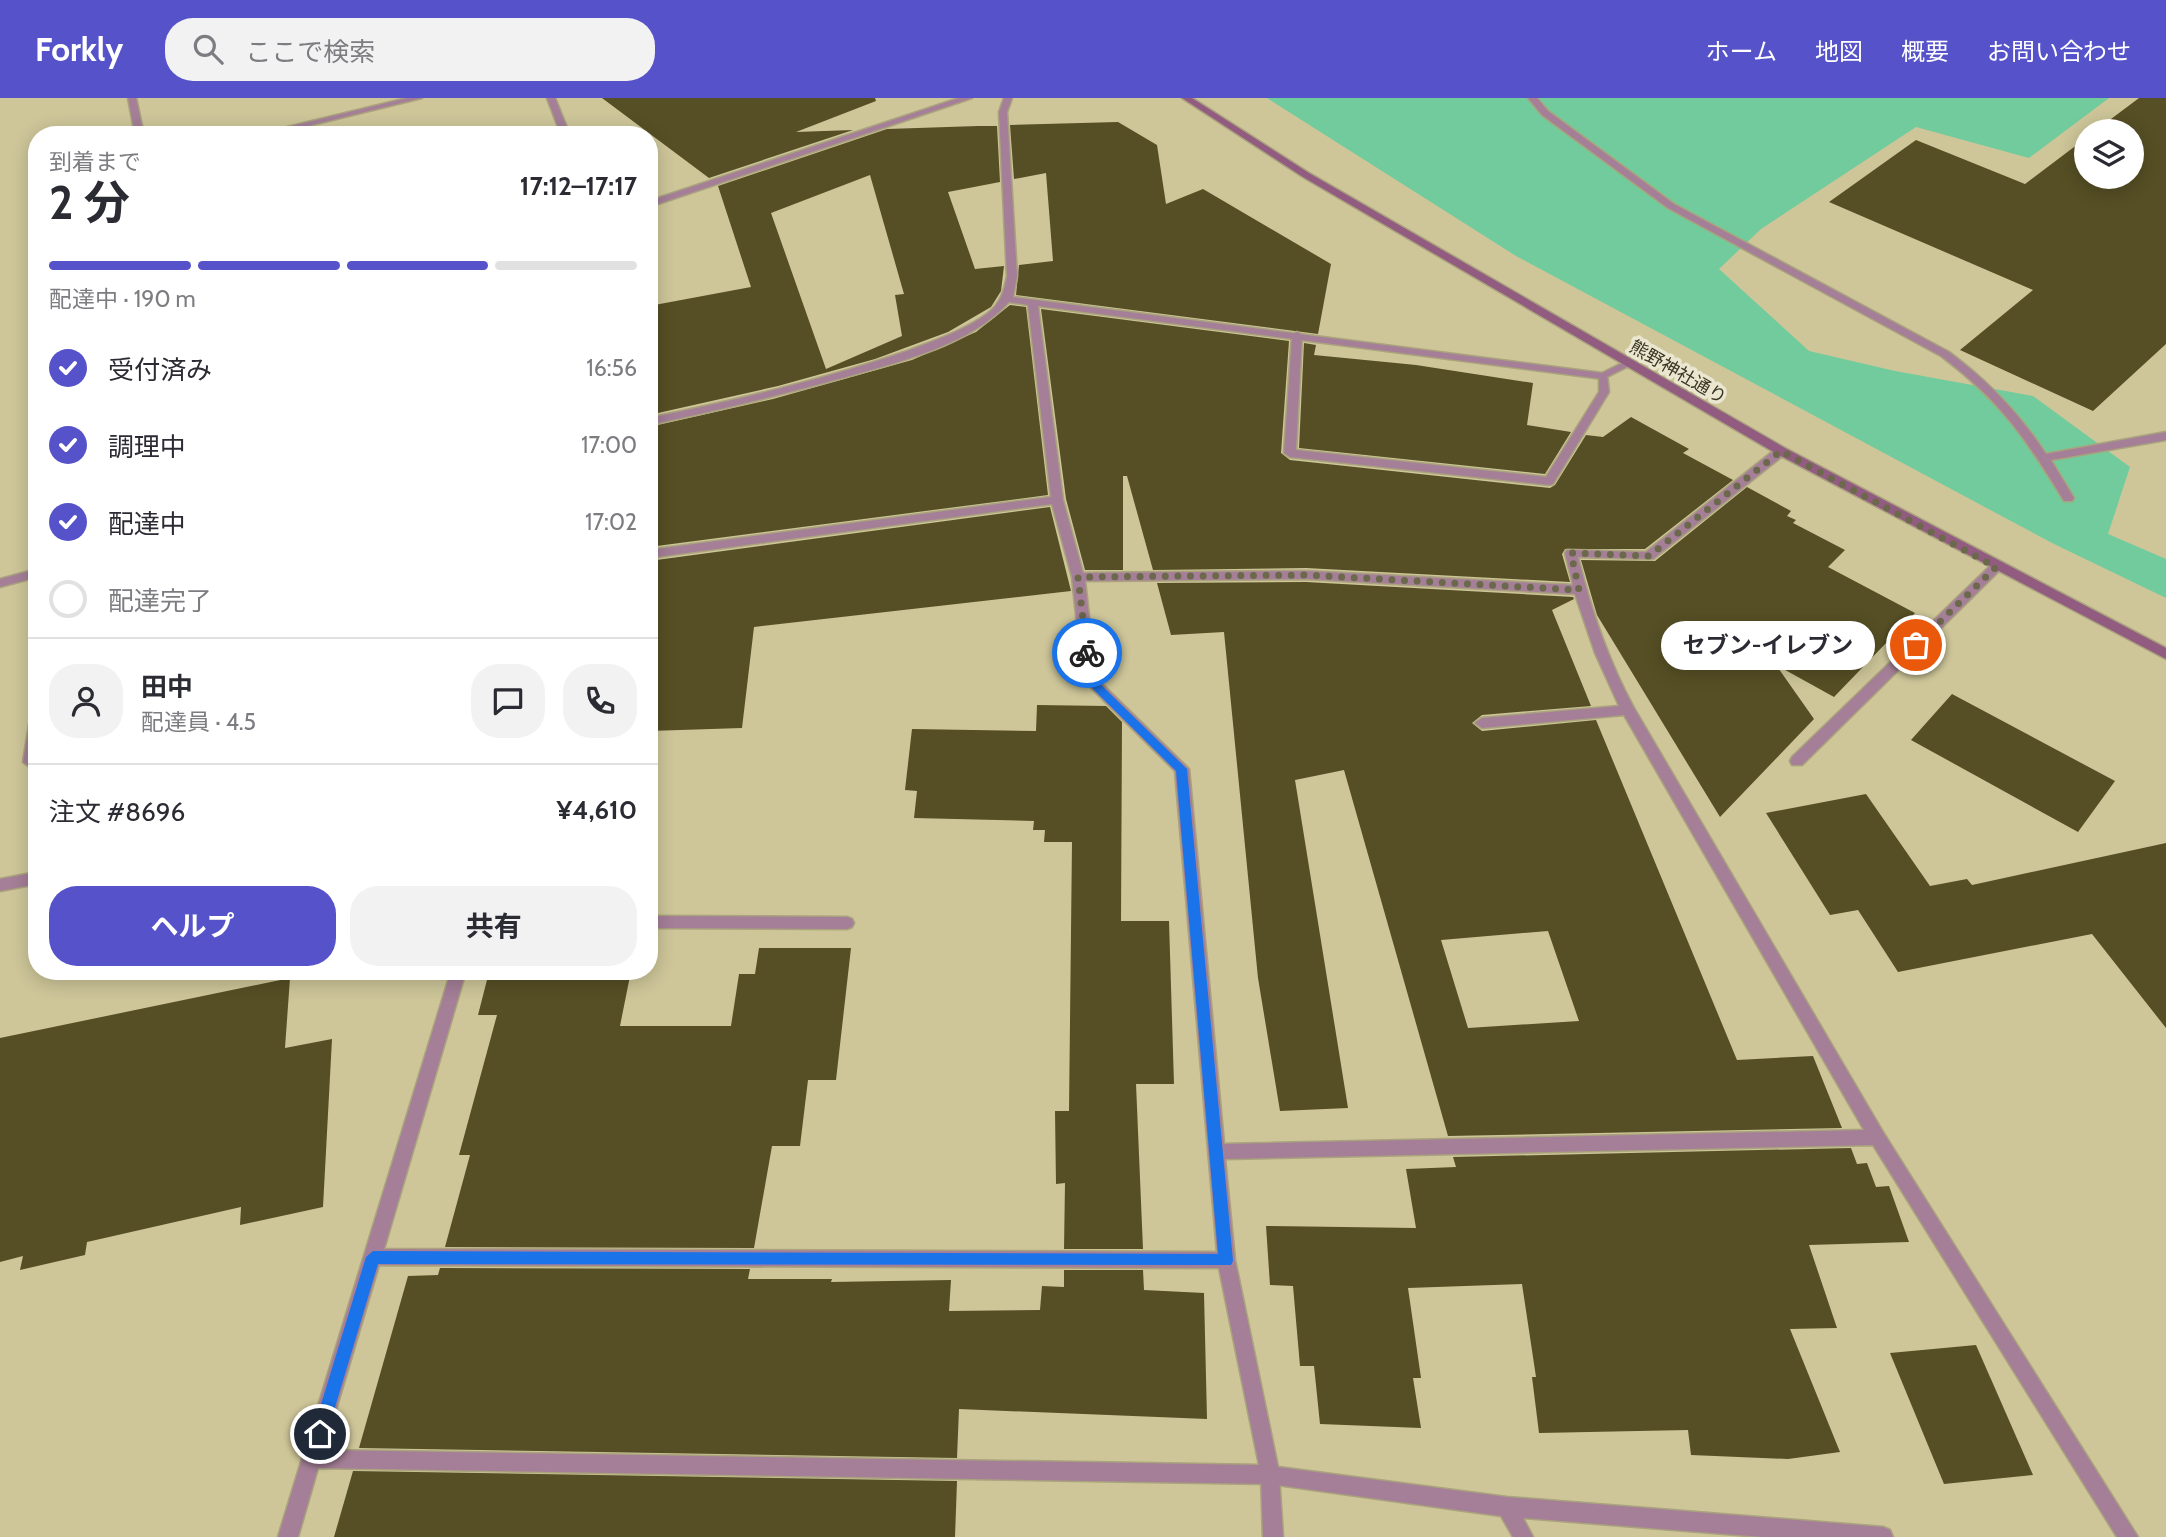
<!DOCTYPE html>
<html lang="ja">
<head>
<meta charset="utf-8">
<style>
  :root { --surface:#fff; --page:#f2f2f3; --text:#2b2b33; --muted:#7c7c81; --line:#e1e1e2; --accent:#5652c9 }
  body { margin:0; font-family:Cabin,"Noto Sans JP",sans-serif; background:var(--page); color:var(--text); height:100vh; display:flex; flex-direction:column; font-size:26px; white-space:nowrap }
  * { box-sizing:border-box; margin:0 }
  p { font-size:23px; color:var(--muted) }
  .icon { flex:none; width:38px; height:38px; fill:none; stroke:currentColor; stroke-width:2; stroke-linecap:round; stroke-linejoin:round }
  .map { position:relative; flex:1; overflow:hidden }
  .panel { position:absolute; left:28px; top:28px; width:630px; height:854px; display:flex; flex-direction:column; background:var(--surface); border-radius:28px; box-shadow:0 4px 18px #0003 }
  .panel>* { flex:none }
  .fabs { position:absolute; left:2074px; top:21px; display:grid; gap:14px }
  .fabs a { display:grid; place-items:center; width:70px; height:70px; border-radius:50%; background:var(--surface); box-shadow:0 4px 18px #0003; font-size:35px }
  .pin { position:absolute; display:grid; place-items:center; width:60px; height:60px; color:#fff; margin:-30px; border:4px solid #fff; border-radius:50%; box-shadow:0 2px 7px #0007 }
  .courier { position:absolute; display:grid; place-items:center; width:70px; height:70px; margin:-35px; border:5px solid #1a73e8; border-radius:50%; background:#fff; color:#222; box-shadow:0 2px 9px #0007 }
  .bubble { position:absolute; height:49px; border-radius:24px; background:var(--surface); box-shadow:0 4px 18px #0003; font-size:23px; font-weight:700; line-height:49px; text-align:center }
  .overview em { font-style:normal; font-weight:700 }
  .overview div { display:flex; flex-direction:column-reverse }
  .overview { display:flex; align-items:center; justify-content:space-between; height:119px; padding:0 21px }
  h1 { font-size:46px; font-weight:700; line-height:52px }
  .bar { display:grid; grid-template-columns:repeat(4,1fr); gap:10px 7px; align-content:center; height:84px; padding:0 21px }
  .bar i { height:9px; border-radius:5px; background:var(--line) }
  .bar .on { background:var(--accent) }
  .bar p { grid-column:span 4 }
  .line { display:flex; align-items:center; gap:18px; padding:0 21px; border-top:2px solid var(--line) }
  .line div { flex:1 }
  .round { display:grid; place-items:center; flex:none; width:74px; height:74px; border-radius:28px; background:var(--page) }
  ol { padding:0 21px; list-style:none }
  li { display:flex; align-items:center; gap:21px; height:77px }
  li p { margin-inline-start:auto }
  li .icon { padding:7px; border-radius:50%; background:var(--accent); color:#fff; stroke-width:4 }
  li:last-child { color:var(--muted) }
  li i { width:38px; height:38px; border:4px solid var(--line); border-radius:50% }
  .button { display:flex; gap:14px; margin-top:auto; padding:14px 21px }
  .button a { flex:1; height:80px; border-radius:28px; background:var(--accent); color:#fff; font-size:28px; font-weight:700; line-height:80px; text-align:center }
  .button a+a { background:var(--page); color:var(--text) }
  header { display:flex; align-items:center; gap:42px; box-sizing:border-box; height:98px; padding:0 35px; background:var(--accent); color:#fff }
  header strong { font-size:33px }
  nav { display:flex; gap:38px; margin-inline-start:auto; font-size:24px }
  .search { width:490px; height:63px; background:var(--page); display:flex; align-items:center; gap:18px; box-sizing:border-box; padding:0 24px; border-radius:28px; color:var(--muted); font-size:26px }
  .map>svg:first-child { display:block }
  .green { fill:#71cb9c }
  .building { fill:#564f25; fill-rule:evenodd }
  .lines { fill:none; stroke-linecap:round; stroke-linejoin:round }
  .lane-casing { stroke:#aaa37d; stroke-width:3 }
  .street-casing { stroke:#aaa37d; stroke-width:3 }
  .secondary-casing { stroke:#aaa37d; stroke-width:3 }
  .lane { fill:#a47f97; fill-rule:evenodd }
  .street { fill:#a47f97; fill-rule:evenodd }
  .secondary { fill:#925c81; fill-rule:evenodd }
  .route { fill:#1a73e8 }
  .done { stroke:#6c684c; stroke-width:7; stroke-dasharray:0 12.6 }
  .labels { text-anchor:middle; dominant-baseline:central; stroke-width:7; stroke-linejoin:round; paint-order:stroke }
  .far-street-label { font-size:18px; fill:#383523; stroke:#eae6cf }
</style>
</head>
<body>
<header>
<strong>Forkly</strong>
<div class="search"><svg class="icon" aria-label="search" viewBox="0 0 24 24"><circle cx="10" cy="10" r="6"/><path d="M15 15l6 6"/></svg>ここで検索</div>
<nav><a>ホーム</a><a>地図</a><a>概要</a><a>お問い合わせ</a></nav>
</header>
<div class="map">
<svg width="2166" height="1439" viewBox="0 0 2166 1439">
  <rect width="100%" height="100%" fill="#cec699"/>
  <path class="green" d="M1267 0H2109L2029 60 1916 29 1761 131 1719 171 1809 253 1895 273 2033 298 2130 369 2108 436 2166 461V500L2052 445 1516 158Z"/>
  <g class="building">
    <path d="M602 0H875L876 3 796 34 853 32 709 80Z"/>
    <path d="M2139 0H2166V246L2093 313 1960 252 2033 192 1829 104 1916 42 2025 86 2086 40V79H2132V33H2095Z"/>
    <path d="M1118 24 1157 47 1166 106 1203 91 1331 166 1318 236 1016 197 1019 167 1053 163 1046 75 1014 81 1010 27Z"/>
    <path d="M978 28H997L1000 84 948 94 975 171 1004 168 1001 193 991 209 948 234 875 261 778 288 649 317V208L751 189 718 88 887 31ZM870 77 904 196 895 197 902 238 826 271 771 115Z"/>
    <path d="M1010 207 1026 209 1048 397 649 449V329L773 301 912 262 976 234Z"/>
    <path d="M1041 211 1289 243 1281 355 1290 362 1550 390 1555 387 1586 337 1603 339 1631 319 1689 351 1683 355 1733 382 1645 451H1565L1562 456 1570 484 1306 470 1153 472 1127 378H1123V472H1085L1066 401Z"/>
    <path d="M1304 245 1316 247 1314 257 1416 267 1533 285 1527 327 1571 334 1545 376 1299 350Z"/>
    <path d="M1747 389 1791 413 1787 418 1796 422 1793 425 1845 452 1828 469 1915 515 1834 599 1776 567 1814 621 1720 719 1597 517 1581 462 1655 463Z"/>
    <path d="M1050 409 1071 493 754 529 742 630 649 633V463Z"/>
    <path d="M1306 484 1573 499 1574 501 1552 512 1591 608 1482 617 1472 625 1482 633 1596 622 1737 962 1813 958 1842 1030 1448 1038 1344 672 1295 682 1348 1010 1280 1013 1258 880 1224 534 1171 537 1157 485ZM1548 833 1579 923 1468 930 1441 842Z"/>
    <path d="M1952 596 2115 683 2078 734 1911 642Z"/>
    <path d="M1037 607 1106 608 1122 624 1121 823H1169L1174 986H1136L1143 1151H1064L1065 1085 1056 1086 1055 1013H1069L1072 744H1044L1045 732H1033L1034 723 914 720 917 693 905 692 912 631 1036 633Z"/>
    <path d="M1866 696 1930 788 1967 781 1972 787 2166 745V930L2092 836 1898 874 1858 812 1830 817 1766 715Z"/>
    <path d="M759 850H851L836 982H808L800 1048H772L754 1150 445 1149 470 1057H459L497 917H478L489 874 631 873 620 928H731L739 876H755Z"/>
    <path d="M290 880 285 950 332 941 323 1109 240 1127 241 1109 87 1144 85 1157 20 1172 23 1158 0 1164V940Z"/>
    <path d="M1851 1050 1857 1066 1867 1065 1876 1089 1889 1088 1909 1144 1809 1147 1837 1230 1790 1231 1840 1354 1788 1361 1691 1357 1688 1332 1539 1335 1532 1279H1536L1522 1186 1408 1190 1421 1280H1413L1421 1330 1320 1326 1314 1268H1300L1293 1188 1270 1187 1266 1128 1416 1130 1406 1071 1456 1069 1453 1059Z"/>
    <path d="M440 1170 750 1171 748 1181H832L831 1184 951 1182 949 1213 1040 1212 1042 1188 1064 1189V1172H1143L1144 1192 1204 1195 1207 1321 959 1311 957 1360 359 1350 408 1178 438 1177Z"/>
    <path d="M1976 1247 2033 1377 1944 1386 1890 1255Z"/>
    <path d="M353 1373 957 1383 955 1439H334Z"/>
  </g>
  <g class="lines">
    <defs>
      <g id="lane">
        <path d="M128 0H136L144 37H135Z"/>
        <path d="M407 0H422L271 37H254Z"/>
        <path d="M1528 0H1537L1548 13 1674 106 1949 254C1988 283 2019 315 2046 356L2166 334V342L2051 362 2074 400 2072 403H2064C2026 341 2001 303 1941 258L1668 110 1542 17Z"/>
        <path d="M1297 234 1302 237 1296 352 1546 379 1599 294V276H1607L1609 294 1553 386 1549 387 1290 359 1284 355 1292 237Z"/>
        <path d="M1996 465 2002 469 2000 472 1802 667H1792L1790 663 1792 659 1992 466Z"/>
        <path d="M37 774V786L0 793V781Z"/>
        <path d="M649 818 847 819 852 821 854 825 852 829 847 831 649 830Z"/>
        <path d="M1270 1368 1277 1370 1279 1377 1283 1439H1263L1261 1377 1263 1370Z"/>
      </g>
      <g id="street">
        <path d="M547 0H555L570 37H561Z"/>
        <path d="M959 0H972L649 109V103Z"/>
        <path d="M1004 0H1012L1007 14 1017 178 1013 199 1602 275 1624 264 1628 263 1633 266 1603 281 1038 208 1063 402 1083 475 1306 473 1573 487 1565 455 1567 452 1646 454 1777 350H1785V356L1653 461 1578 459C1591 512 1608 562 1634 610L1883 1034 2138 1439H2117L1873 1047 1225 1061 1235 1162 1278 1369 1507 1399 1883 1429 1890 1432 1893 1439H1763L1523 1420 1533 1439H1513L1501 1418 1270 1386 318 1370 298 1439H278L451 873H466L384 1151 1217 1154 1175 673 1083 582 1072 479 1052 406 649 460V452L1051 399 1028 207 1009 204C969 248 901 263 846 279 781 297 716 313 649 327V320C736 302 823 282 907 253 933 243 966 232 988 215 1001 205 1004 193 1007 178L999 14ZM1306 481 1575 496 1595 555 1619 608 1482 620 1475 625 1482 630 1624 617 1864 1032 1224 1046 1189 671 1096 580 1085 483ZM379 1167 1219 1170 1259 1367 324 1352Z"/>
        <path d="M37 471V479L0 489V481Z"/>
        <path d="M37 616V664L30 669 23 664 30 621Z"/>
      </g>
      <path id="secondary" d="M1182 0H1192L1309 75 1785 350 2166 550V561L1777 356 1303 79Z"/>
    </defs>
    <use href="#lane" class="lane-casing"/>
    <use href="#street" class="street-casing"/>
    <use href="#secondary" class="secondary-casing"/>
    <use href="#lane" class="lane"/>
    <use href="#street" class="street"/>
    <use href="#secondary" class="secondary"/>
  </g>
  <path class="route" d="M1083 553 1092 555 1095 581 1187 671 1233 1163 1231 1167 378 1166 327 1336 325 1341H314L312 1336 366 1159 373 1153 1218 1156 1176 673 1087 585Z"/>
  <g class="lines">
    <path class="done" d="M1087 555 1078 479 1306 477 1579 492 1571 455 1649 458 1781 353 1996 469 1916 547"/>
  </g>
  <g class="labels">
    <g class="far-street-label">
      <text transform="translate(1678 274) rotate(30)">熊野神社通り</text>
    </g>
  </g>
</svg>
<div class="fabs">
<a><svg class="icon" aria-label="layers" viewBox="0 0 24 24"><path d="M12 4l9 5-9 5-9-5zM3 14l9 5 9-5"/></svg></a>
</div>
<div class="pin" style="left:1916px;top:547px;background:#ea580c"><svg class="icon" aria-label="bag" viewBox="0 0 24 24"><path d="M5 8h14l-1 12H6zM9 8a3 3 0 0 1 6 0"/></svg></div>
<div class="pin" style="left:320px;top:1336px;background:#1f2937"><svg class="icon" aria-label="home" viewBox="0 0 24 24"><path d="M3 11l9-7 9 7M6 9v11h12V9"/></svg></div>
<div class="courier" style="left:1087px;top:555px"><svg class="icon" aria-label="bike" viewBox="0 0 24 24"><circle cx="6" cy="16" r="4"/><circle cx="18" cy="16" r="4"/><path d="M6 16l4-8h5l3 8M10 8l3 8H6M13 5h3"/></svg></div>
<div class="bubble" style="left:1661px;top:523px;width:214px">セブン-イレブン</div>
<section class="panel">
<div class="overview"><div><h1>2 分</h1><p>到着まで</p></div><em>17:12–17:17</em></div>
<div class="bar"><i class="on"></i><i class="on"></i><i class="on"></i><i></i><p>配達中 · 190 m</p></div>
<ol>
<li><svg class="icon" aria-label="check" viewBox="0 0 24 24"><path d="M5 12l5 5 9-10"/></svg>受付済み<p>16:56</p></li>
<li><svg class="icon" aria-label="check" viewBox="0 0 24 24"><path d="M5 12l5 5 9-10"/></svg>調理中<p>17:00</p></li>
<li><svg class="icon" aria-label="check" viewBox="0 0 24 24"><path d="M5 12l5 5 9-10"/></svg>配達中<p>17:02</p></li>
<li><i></i>配達完了</li>
</ol>
<div class="line" style="height:126px"><a class="round"><svg class="icon" aria-label="person" viewBox="0 0 24 24"><circle cx="12" cy="8" r="4"/><path d="M4 21q1-7 8-7t8 7"/></svg></a><div><b>田中</b><p>配達員 · 4.5</p></div><a class="round"><svg class="icon" aria-label="chat" viewBox="0 0 24 24"><path d="M4 5h16v11H9l-5 4z"/></svg></a><a class="round"><svg class="icon" aria-label="phone" viewBox="0 0 24 24"><path d="M5 4h4l2 5-3 2q2 4 5 5l2-3 5 2v4C11 20 4 13 5 4z"/></svg></a></div>
<div class="line" style="height:91px"><div>注文 #8696</div><b>¥4,610</b></div>
<div class="button"><a>ヘルプ</a><a>共有</a></div>
</section>
</div>
</body>
</html>
